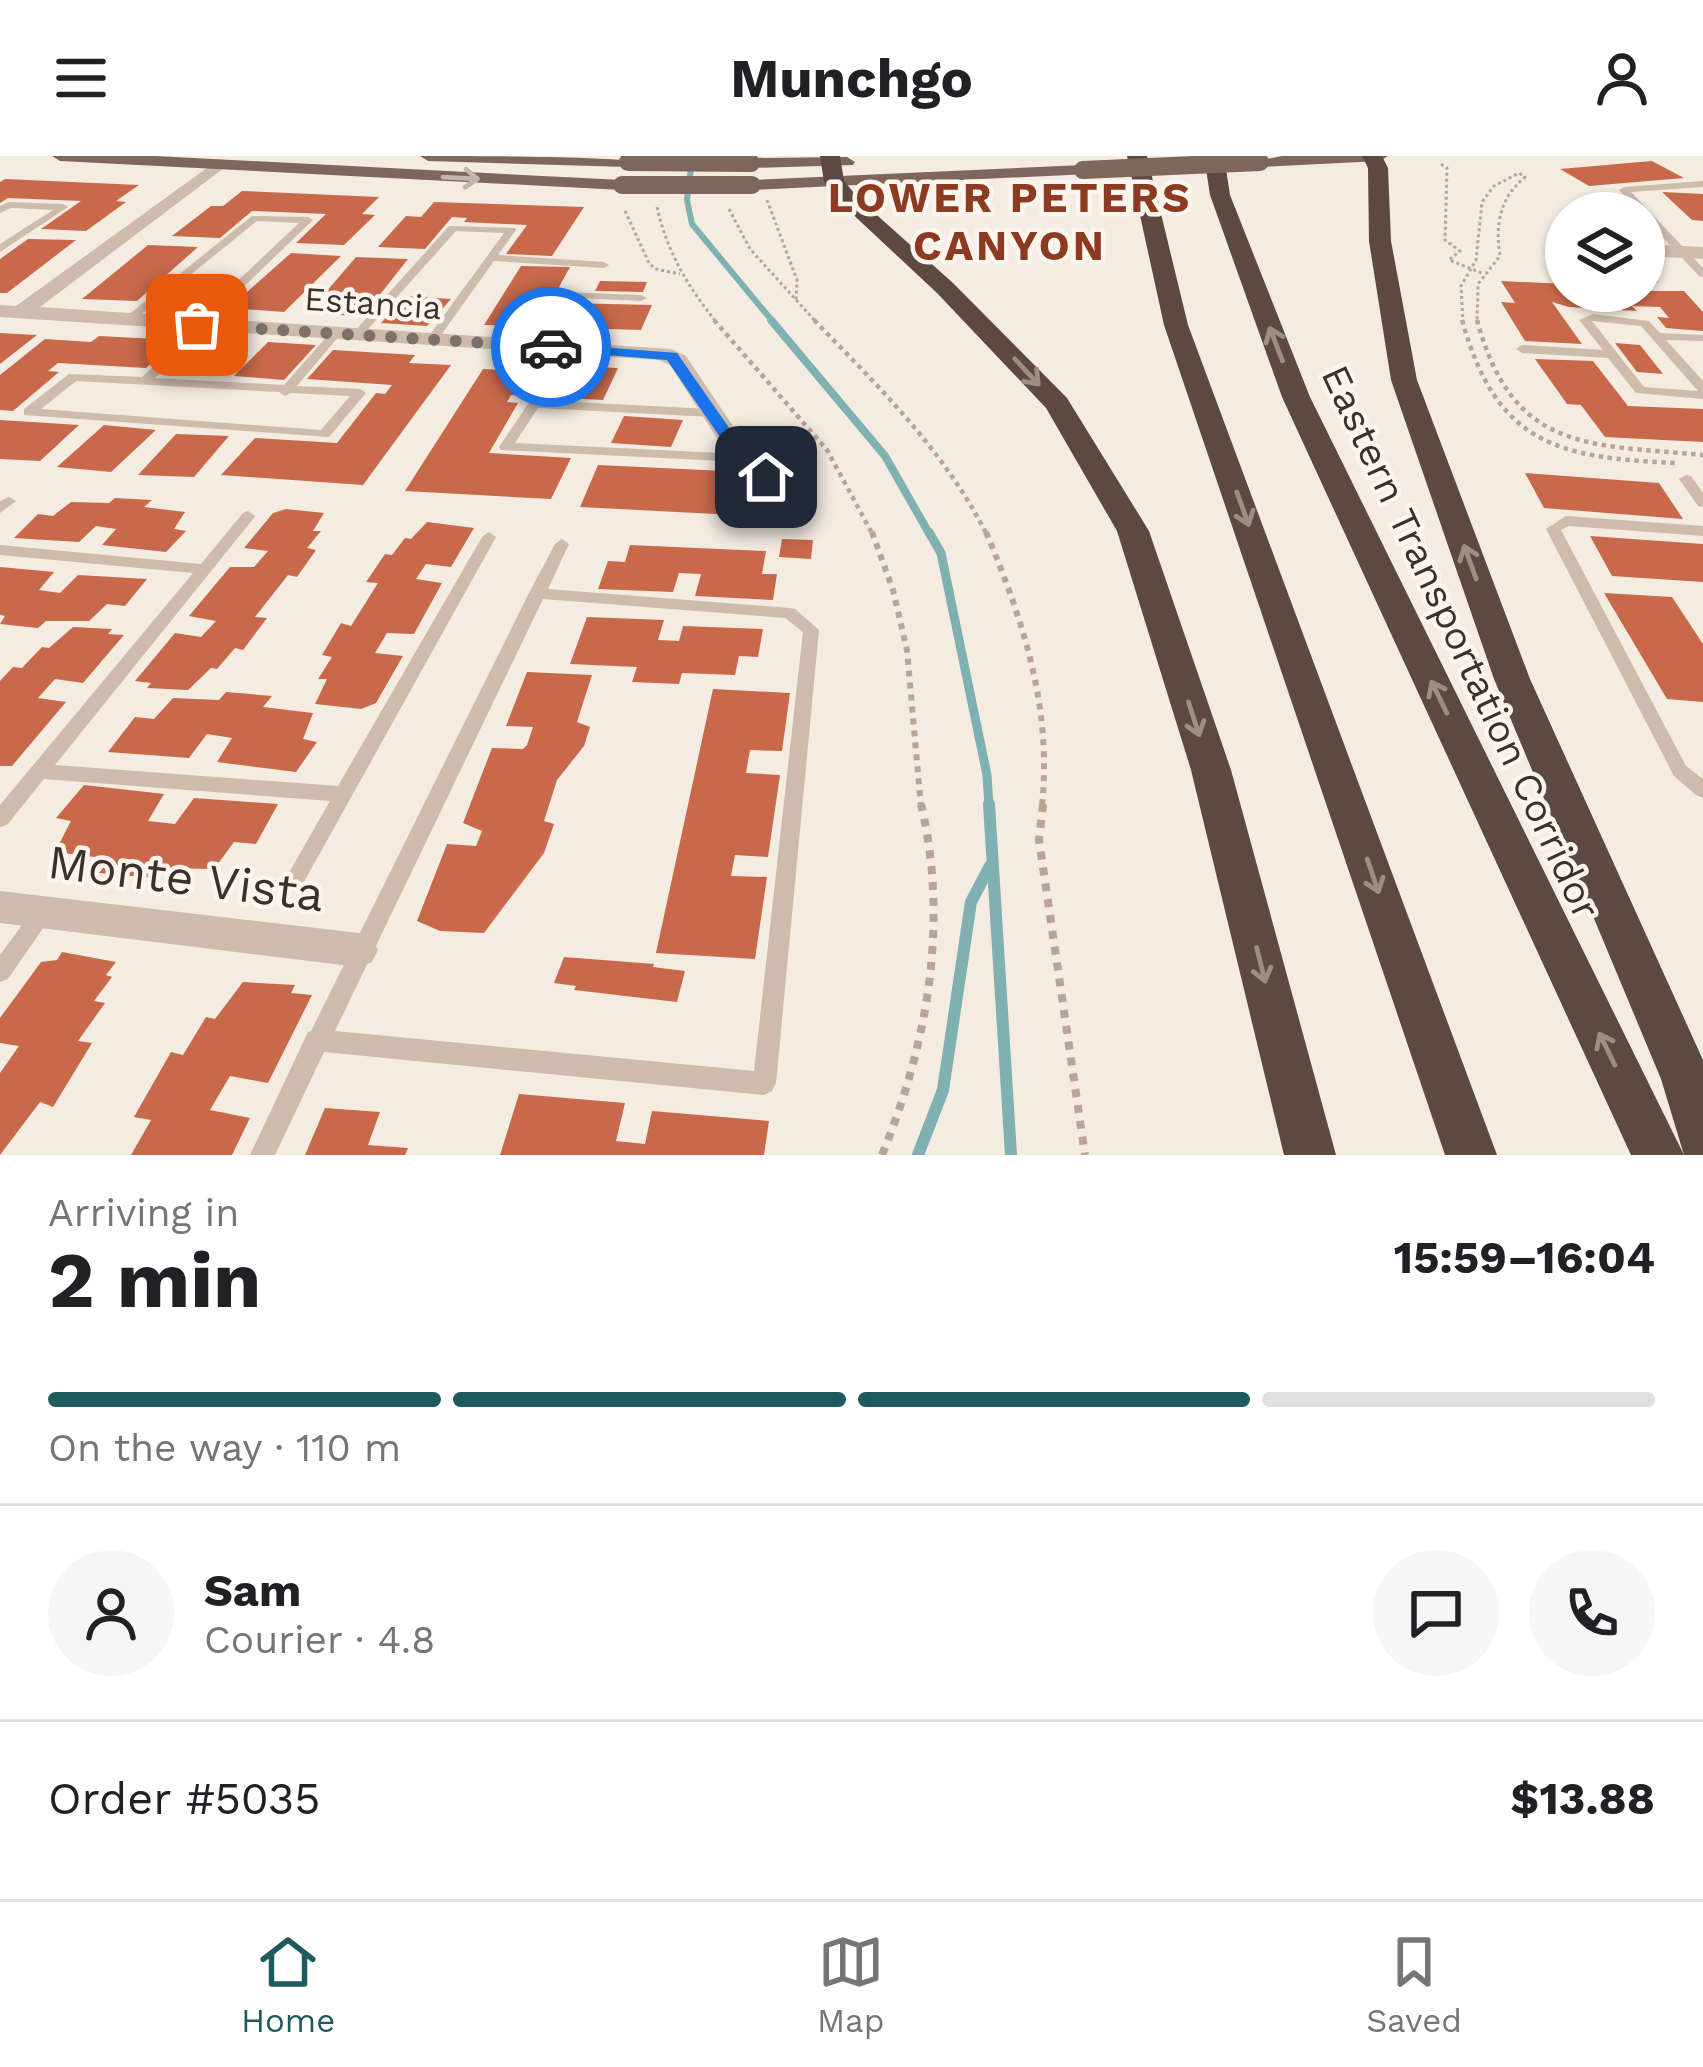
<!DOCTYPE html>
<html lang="en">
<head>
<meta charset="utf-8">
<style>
  :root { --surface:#fff; --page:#f6f6f6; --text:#202124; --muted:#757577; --line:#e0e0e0; --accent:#1f5a5e }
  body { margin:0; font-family:"Work Sans",sans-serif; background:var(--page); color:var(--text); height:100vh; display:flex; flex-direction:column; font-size:45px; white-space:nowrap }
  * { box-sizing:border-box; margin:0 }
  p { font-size:39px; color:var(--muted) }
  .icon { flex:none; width:66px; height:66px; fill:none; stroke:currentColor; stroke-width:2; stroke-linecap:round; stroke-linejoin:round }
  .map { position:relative; height:999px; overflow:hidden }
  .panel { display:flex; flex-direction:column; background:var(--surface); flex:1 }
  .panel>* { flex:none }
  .controls { position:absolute; left:1545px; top:36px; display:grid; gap:24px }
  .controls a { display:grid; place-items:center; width:120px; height:120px; border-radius:50%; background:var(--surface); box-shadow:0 3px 9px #0004; font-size:60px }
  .pin { position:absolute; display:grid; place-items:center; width:102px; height:102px; color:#fff; margin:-51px; border-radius:24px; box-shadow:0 6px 18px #0006 }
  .courier { position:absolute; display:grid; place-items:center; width:120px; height:120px; margin:-60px; border:9px solid #1a73e8; border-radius:50%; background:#fff; color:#222; box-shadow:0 3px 15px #0007 }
  .head em { font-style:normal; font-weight:700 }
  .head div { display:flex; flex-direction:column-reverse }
  .head { display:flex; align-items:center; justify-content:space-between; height:204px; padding:0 48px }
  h1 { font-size:78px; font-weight:700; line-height:90px }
  .bar { display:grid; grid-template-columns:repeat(4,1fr); gap:18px 12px; align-content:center; height:144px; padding:0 48px }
  .bar i { height:15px; border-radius:9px; background:var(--line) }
  .bar .active { background:var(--accent) }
  .bar p { grid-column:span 4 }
  .line { display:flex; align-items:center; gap:30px; padding:0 48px; border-top:3px solid var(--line) }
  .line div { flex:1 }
  .round { display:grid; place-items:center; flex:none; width:126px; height:126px; border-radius:63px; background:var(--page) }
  header { display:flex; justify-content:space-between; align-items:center; height:156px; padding:0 48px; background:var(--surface); font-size:54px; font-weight:700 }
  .menu { display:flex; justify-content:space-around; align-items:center; height:168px; border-top:3px solid var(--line); background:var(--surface); font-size:33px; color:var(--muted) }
  .menu a { display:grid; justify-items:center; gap:6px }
  .menu .active { color:var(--accent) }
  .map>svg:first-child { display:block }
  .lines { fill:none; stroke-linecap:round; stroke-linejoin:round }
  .stream-far3 { stroke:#7fb0b2; stroke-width:6 }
  .stream-far2 { stroke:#7fb0b2; stroke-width:8 }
  .stream-far1 { stroke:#7fb0b2; stroke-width:9 }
  .stream { stroke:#7fb0b2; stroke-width:12 }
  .building { fill:#c8694b }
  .path-far3 { stroke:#b9a596; stroke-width:3; stroke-dasharray:3 3; stroke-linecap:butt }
  .path-far2 { stroke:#b9a596; stroke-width:4.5; stroke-dasharray:4.5 4.5; stroke-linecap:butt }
  .path-far1 { stroke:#b9a596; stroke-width:6; stroke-dasharray:6 6; stroke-linecap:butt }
  .path { stroke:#b9a596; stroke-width:8; stroke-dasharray:8 8; stroke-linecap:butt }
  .service { fill:#cdbbac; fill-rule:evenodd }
  .minor { fill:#cdbbac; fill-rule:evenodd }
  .primary { fill:#7d675c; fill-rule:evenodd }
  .motorway { fill:#5c4a42; fill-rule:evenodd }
  .primary-bridge { stroke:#7d675c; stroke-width:18 }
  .oneway { stroke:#c2b5ac }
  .oneway2 { stroke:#9c8e87 }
  .route { fill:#1a73e8 }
  .done { stroke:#7c716b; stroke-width:12; stroke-dasharray:0 21.6 }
  .labels { text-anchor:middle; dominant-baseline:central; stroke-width:9; stroke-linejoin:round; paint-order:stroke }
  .far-street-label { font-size:33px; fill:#3b302b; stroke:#fbf5ee }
  .street-label { font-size:39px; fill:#3b302b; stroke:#fbf5ee }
  .far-district-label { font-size:42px; font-weight:bold; letter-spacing:3px; fill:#8c3b22; stroke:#fbf5ee }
  .near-street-label { font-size:48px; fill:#3b302b; stroke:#fbf5ee }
</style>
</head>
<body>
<header><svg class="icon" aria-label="menu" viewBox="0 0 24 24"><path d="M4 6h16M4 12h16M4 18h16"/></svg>Munchgo<svg class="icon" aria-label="person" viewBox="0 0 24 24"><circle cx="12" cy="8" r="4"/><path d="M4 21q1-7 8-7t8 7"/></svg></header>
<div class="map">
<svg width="1703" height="999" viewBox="0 0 1703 999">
  <rect width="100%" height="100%" fill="#f4ebe1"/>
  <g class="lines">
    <path class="stream-far3" d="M692 5 687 44 692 68 774 167"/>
    <path class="stream-far2" d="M771 164 885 300 930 379"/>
    <path class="stream-far1" d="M929 376 941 397 987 619 989 651"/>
    <g class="stream">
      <path d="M989 648 1011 999"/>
      <path d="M918 999 943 934 971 746 990 710"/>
    </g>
  </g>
  <g class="building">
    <path d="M1652 5 1684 22 1589 30 1560 13Z"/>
    <path d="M5 23 139 29 116 45 126 46 86 75 41 73 81 45 8 42 0 47V26Z"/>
    <path d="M242 35 379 41 362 58 375 59 344 89 296 87 326 58 252 55 220 82 172 80 211 50H223Z"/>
    <path d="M1662 36 1703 38V65L1692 64Z"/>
    <path d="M434 46 584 51 552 100 506 98 527 69 464 66 467 62 452 61 425 93 378 91 406 60 421 61Z"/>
    <path d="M1573 46 1628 48 1636 57H1583Z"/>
    <path d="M28 83 76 84 7 137H0V103Z"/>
    <path d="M148 89 198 91 137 145 82 143Z"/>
    <path d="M291 97 341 100 284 156 229 152Z"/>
    <path d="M356 101 408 103 363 160 307 158Z"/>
    <path d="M521 110 570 111 548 151H561L564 147 652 149 641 174 484 169Z"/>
    <path d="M600 125 647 126 643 136 595 135Z"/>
    <path d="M1501 125 1566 128V135H1684L1703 156V175L1666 172 1657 161 1669 162 1660 151 1632 150 1637 155 1569 151 1552 146 1582 188 1525 185 1501 146 1515 147Z"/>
    <path d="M182 128 226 129 197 157 151 155Z"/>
    <path d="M406 140 451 143 427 170 381 167Z"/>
    <path d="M0 177 37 179 0 208Z"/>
    <path d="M99 180 177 184 146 212 58 207 48 215 59 216 13 255 0 254V219L45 183 91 186Z"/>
    <path d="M268 186 316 189 284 224 234 220Z"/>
    <path d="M1615 187 1640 189 1663 218 1637 216Z"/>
    <path d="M333 194 415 199 409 207 451 209 363 329 221 319 255 282 337 287 376 237 385 238 392 229 307 223Z"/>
    <path d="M1535 203 1593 205 1628 250 1703 253V286L1605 281 1581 249 1567 248Z"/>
    <path d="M535 208 618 212 603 244 511 239 507 246 518 247 489 297 571 302 551 343 405 335 483 213 531 215Z"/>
    <path d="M624 260 683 264 671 291 611 287Z"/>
    <path d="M0 264 79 269 40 305 0 303Z"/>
    <path d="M104 269 156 274 111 316 57 311Z"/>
    <path d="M176 278 229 280 194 321 138 319Z"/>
    <path d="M598 309 746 316 735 359 580 351Z"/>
    <path d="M1525 317 1659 327 1683 363 1544 352Z"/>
    <path d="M115 342 152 344 144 351 185 356 174 373 186 375 166 396 102 389 116 373 96 370 79 386 14 382 38 358 53 360 71 346 109 347Z"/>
    <path d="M775 347 801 349 798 365 771 363Z"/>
    <path d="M286 353 324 357 313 375H321L307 392 316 394 297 421 288 419 255 461 267 462 243 494 235 492 217 513 211 512 188 534 147 532 151 527 135 525 175 477 201 481 216 465 189 460 230 411H254L268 395 244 392 273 357Z"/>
    <path d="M427 366 474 372 451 411 426 408 416 423 442 427 414 478 387 477 375 497 403 500 376 547 361 553 315 548 327 523H318L332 501 322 499 341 467 351 470 378 427 366 426 385 398 392 399 405 382 411 383Z"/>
    <path d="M1590 380 1703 388V426L1612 420Z"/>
    <path d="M782 383 813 384 811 403 779 401Z"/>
    <path d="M630 389 766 395 762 418H777L773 444 695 440 701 418 679 417 673 436 598 433 608 405 625 406Z"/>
    <path d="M0 411 54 416 39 434 60 437 78 419 147 423 125 450 107 448 89 465H46L38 472 0 468 5 460 0 459Z"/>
    <path d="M1604 437 1672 441 1703 488V546L1667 543Z"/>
    <path d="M587 461 664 464 658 484 679 485 683 470 763 473 758 501 739 500 735 519 682 517 679 528 632 526 637 511 570 508Z"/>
    <path d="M73 471 112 473 108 478 124 479 83 527 55 523 38 542 66 546 12 610H0V525L13 511 22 512 42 491 49 492Z"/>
    <path d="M527 516 592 519 577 566 590 571 584 590 557 624 544 665 554 668 544 697 484 777 440 775 417 765 447 688 476 690 482 675 463 667 492 592 523 593 527 589 533 571 506 570Z"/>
    <path d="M713 533 790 537 782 595 750 594 746 617 780 619 768 701 735 699 731 720 767 721 755 803 656 797Z"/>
    <path d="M226 536 272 540 263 551 313 557 303 583 317 586 296 616 217 606 232 582 207 578 189 602 108 596 135 561 154 563 173 542 219 544Z"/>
    <path d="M84 629 164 638 148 665 175 668 194 642 278 648 256 688 234 686 214 713 161 712 153 722 99 717 110 703 55 696 71 665 56 662Z"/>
    <path d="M62 796 116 806 106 819 112 821 94 845 105 847 78 885 92 887 53 951 40 946 0 999V917L19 890 0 887V862L41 806 57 804Z"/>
    <path d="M564 801 654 808 653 811 685 815 677 846 574 834 576 830 554 827Z"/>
    <path d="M243 826 295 829 291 837 312 839 268 927 230 920 210 954 250 962 232 999H131L151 964 134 961 171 896 183 899 206 861 215 863Z"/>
    <path d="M519 938 625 947 616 985 645 988 652 955 769 965 764 999H500Z"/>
    <path d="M325 952 380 956 368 989 408 992 405 999H305Z"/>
  </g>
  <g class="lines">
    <g class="path-far3">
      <path d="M1441 8 1447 12 1445 84 1460 95 1449 104 1484 118"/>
      <path d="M767 44 797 124 796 145"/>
      <path d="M657 51C667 96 688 131 717 167"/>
      <path d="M729 53 750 93 817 167"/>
      <path d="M625 55 649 107 655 113 680 118"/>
      <path d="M1463 167 1461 130 1476 104 1482 46 1494 30 1519 17 1525 21C1500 42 1495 67 1500 100L1478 128 1477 167"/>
    </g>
    <g class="path-far2">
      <path d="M714 164 827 294 873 379"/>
      <path d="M814 164C879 231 944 294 987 379"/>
      <path d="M1462 164C1497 289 1558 302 1677 307"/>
      <path d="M1477 164C1513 297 1588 288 1703 299"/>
    </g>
    <g class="path-far1">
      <path d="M872 376 893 434 907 494 921 651"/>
      <path d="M986 376C1024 467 1052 551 1042 651"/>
    </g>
    <g class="path">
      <path d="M1043 648 1039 684 1085 999"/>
      <path d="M882 999C928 887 949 766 921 648"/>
    </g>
    <g class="service">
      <path d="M1703 25V31L1631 36 1703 112V121L1699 120 1644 61V57H1640L1619 34 1624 31Z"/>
      <path d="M9 46 63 48 68 51 0 96V88L53 54 11 52 0 57V50Z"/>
      <path d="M252 60 308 61 313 64 207 166 211 169 209 171 155 222 284 229 331 176H339V180L297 230 360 233 366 237 329 281 24 259V253L69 218 142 221 195 172 191 169 193 167 299 67 257 65 132 166 122 164ZM76 225 279 236 285 240 291 237 350 240 321 274 41 253Z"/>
      <path d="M449 70 515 72 516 74 498 99 604 106 609 109 604 112 494 105 436 186 432 188 426 184 504 77 456 75 361 181H353V177Z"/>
      <path d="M1644 110 1658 123V127H1650L1644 120Z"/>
      <path d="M563 136 641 139 647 142 641 145 559 141V137Z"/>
      <path d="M1593 158 1649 165 1660 177 1703 179V185L1666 184 1703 225V243L1636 237 1608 202 1522 197 1516 193 1522 189 1603 194 1579 164ZM1592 165 1641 170 1698 235 1644 231Z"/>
      <path d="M534 244 711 253 717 257 711 261 538 252 515 287 742 298 749 302 742 306 501 294 499 291 528 248Z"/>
      <path d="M1686 319 1691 320 1703 337V351L1698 350 1679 323Z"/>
      <path d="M9 341 16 345 0 357V345Z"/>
      <path d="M248 355 255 360 253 363 55 609 338 630 482 381 489 376 496 381 300 733 293 736 286 733 283 727 330 645 44 623 7 669 0 671V649L193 417 0 399V389L201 408 243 357Z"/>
      <path d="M1566 360 1703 370V380L1569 370 1561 374 1686 610 1703 623V642L1696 639 1674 620 1546 373Z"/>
      <path d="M562 383 569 388 548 433 789 452 795 453 819 474 776 927 772 935 764 939 324 896 275 999H250L308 876 311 875 529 437 555 388ZM543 443 785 462 803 476 754 915 335 875Z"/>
      <path d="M43 747 50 750 53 756 50 762 8 823 0 826V799L36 750Z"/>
    </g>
    <g class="minor">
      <path d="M218 4 224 6V12L40 151 671 193 686 200 751 297 776 313C780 327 772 349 764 361H746L742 355 753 317 733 307 670 209 659 204 0 161V149L16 150Z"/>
      <path d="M1644 88 1703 91V103L1644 100Z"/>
      <path d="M0 735 359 777 372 782 378 794 372 806 359 811 0 767Z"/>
    </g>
    <g class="primary">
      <path d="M52 0H155L622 24 630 29 622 34 60 5Z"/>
      <path d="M420 0C458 0 612 0 636 6L628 11 428 5Z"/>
      <path d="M1282 0H1388L1380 5 1260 11 1252 6Z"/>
      <path d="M847 1 855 6 853 9 751 12 743 7 751 2Z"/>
      <path d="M1083 9 1091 14 1089 18 752 34 744 29 752 24Z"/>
    </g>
    <g class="motorway">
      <path d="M820 0H840L844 25 860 44 953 127 1067 242 1149 375 1231 614 1336 999H1284L1191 614 1117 375 1046 252 937 137 846 52 824 26Z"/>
      <path d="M1127 0H1147L1188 169 1497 999H1445L1164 169Z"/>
      <path d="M1204 0H1224L1230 39 1310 241 1684 999H1631L1282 241 1210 39Z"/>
      <path d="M1362 0H1382L1388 12 1391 85 1417 224 1530 523 1703 904V999H1684L1661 923 1494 523 1391 224 1369 85 1368 12Z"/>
    </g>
    <g class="primary-bridge">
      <path d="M628 6 751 7"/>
      <path d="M1083 14 1260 6"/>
      <path d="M622 29H752"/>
    </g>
  </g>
  <defs><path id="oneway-shaft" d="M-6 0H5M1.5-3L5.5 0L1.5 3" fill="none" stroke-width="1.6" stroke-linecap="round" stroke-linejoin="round" transform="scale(3)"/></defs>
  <use class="oneway" href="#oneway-shaft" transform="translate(461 22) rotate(3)"/>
  <g class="oneway2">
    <use href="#oneway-shaft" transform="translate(1276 188) rotate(-111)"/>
    <use href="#oneway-shaft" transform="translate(1027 216) rotate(47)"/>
    <use href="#oneway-shaft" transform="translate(1243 353) rotate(70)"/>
    <use href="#oneway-shaft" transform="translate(1470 406) rotate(-110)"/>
    <use href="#oneway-shaft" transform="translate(1439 541) rotate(-116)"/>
    <use href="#oneway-shaft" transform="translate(1194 563) rotate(72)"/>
    <use href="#oneway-shaft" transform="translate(1373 720) rotate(71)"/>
    <use href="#oneway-shaft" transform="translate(1261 809) rotate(76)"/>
    <use href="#oneway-shaft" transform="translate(1607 893) rotate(-116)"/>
  </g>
  <path class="route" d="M551 187 677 197 748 299 770 309 775 321 761 325 757 315 737 306 667 204 546 194Z"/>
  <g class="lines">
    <path class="done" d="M197 169 551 191"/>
  </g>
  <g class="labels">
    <g class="far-street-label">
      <text transform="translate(373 147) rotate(4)">Estancia</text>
    </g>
    <g class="street-label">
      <text transform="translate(1461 486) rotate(65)">Eastern Transportation Corridor</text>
    </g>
    <g class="far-district-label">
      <text x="1010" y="41">LOWER PETERS<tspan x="1010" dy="48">CANYON</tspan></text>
    </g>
    <g class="near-street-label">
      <text transform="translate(186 722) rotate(7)">Monte Vista</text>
    </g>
  </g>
</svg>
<div class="controls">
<a><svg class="icon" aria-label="layers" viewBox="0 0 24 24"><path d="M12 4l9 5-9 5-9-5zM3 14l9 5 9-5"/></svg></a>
</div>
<div class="pin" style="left:197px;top:169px;background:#ea580c"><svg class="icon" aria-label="bag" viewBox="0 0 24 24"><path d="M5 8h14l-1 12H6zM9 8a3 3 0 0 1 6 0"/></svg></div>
<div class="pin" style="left:766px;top:321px;background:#1f2937"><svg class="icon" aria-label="home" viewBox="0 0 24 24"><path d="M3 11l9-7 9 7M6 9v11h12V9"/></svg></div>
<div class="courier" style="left:551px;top:191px"><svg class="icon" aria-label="car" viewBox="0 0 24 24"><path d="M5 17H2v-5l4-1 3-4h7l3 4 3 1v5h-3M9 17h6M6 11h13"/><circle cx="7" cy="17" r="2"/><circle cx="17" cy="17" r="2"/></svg></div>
</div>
<section class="panel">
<div class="head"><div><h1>2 min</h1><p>Arriving in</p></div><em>15:59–16:04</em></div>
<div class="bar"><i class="active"></i><i class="active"></i><i class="active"></i><i></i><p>On the way · 110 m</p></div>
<div class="line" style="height:216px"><a class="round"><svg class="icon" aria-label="person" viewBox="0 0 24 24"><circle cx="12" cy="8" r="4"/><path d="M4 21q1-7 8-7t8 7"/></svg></a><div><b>Sam</b><p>Courier · 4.8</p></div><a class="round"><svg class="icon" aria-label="chat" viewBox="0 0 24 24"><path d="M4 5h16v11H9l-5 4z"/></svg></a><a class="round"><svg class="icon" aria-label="phone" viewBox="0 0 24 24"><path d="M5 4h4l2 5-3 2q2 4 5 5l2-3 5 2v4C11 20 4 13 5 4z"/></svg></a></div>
<div class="line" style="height:156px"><div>Order #5035</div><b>$13.88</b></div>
</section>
<nav class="menu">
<a class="active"><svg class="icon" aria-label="home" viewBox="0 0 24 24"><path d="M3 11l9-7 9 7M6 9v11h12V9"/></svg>Home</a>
<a><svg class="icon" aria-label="map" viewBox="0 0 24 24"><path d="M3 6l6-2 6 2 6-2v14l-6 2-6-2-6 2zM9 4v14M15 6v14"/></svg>Map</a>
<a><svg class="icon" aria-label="saved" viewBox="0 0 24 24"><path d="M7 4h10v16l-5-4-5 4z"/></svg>Saved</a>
</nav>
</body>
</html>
